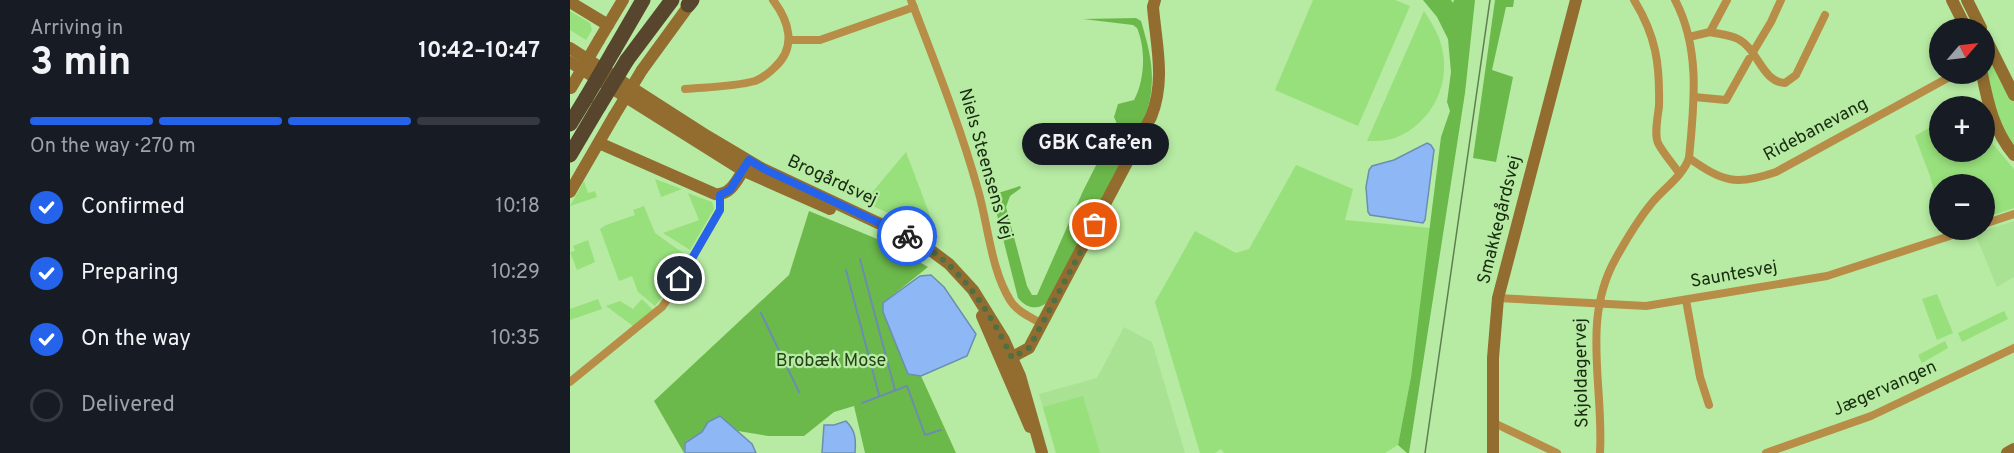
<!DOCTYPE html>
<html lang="en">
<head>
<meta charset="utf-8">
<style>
  :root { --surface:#171b24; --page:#242831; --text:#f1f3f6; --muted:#9ea1a6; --line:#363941; --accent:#2563eb }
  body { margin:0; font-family:Overpass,sans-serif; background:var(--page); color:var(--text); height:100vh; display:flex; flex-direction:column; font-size:22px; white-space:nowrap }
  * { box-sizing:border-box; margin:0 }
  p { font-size:20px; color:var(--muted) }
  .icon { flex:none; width:33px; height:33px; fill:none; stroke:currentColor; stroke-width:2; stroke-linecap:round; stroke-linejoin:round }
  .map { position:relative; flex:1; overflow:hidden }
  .drawer { display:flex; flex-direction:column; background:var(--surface); width:570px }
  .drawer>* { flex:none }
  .needle { width:39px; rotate:62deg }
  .controls { position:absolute; left:1359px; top:18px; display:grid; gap:12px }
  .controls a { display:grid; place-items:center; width:66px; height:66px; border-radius:50%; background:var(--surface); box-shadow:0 3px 9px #0003; font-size:30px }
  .pin { position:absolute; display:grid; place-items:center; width:51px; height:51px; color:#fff; margin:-26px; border:3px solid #fff; border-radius:50%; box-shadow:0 2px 6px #0007 }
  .courier { position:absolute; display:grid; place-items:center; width:60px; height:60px; margin:-30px; border:4px solid #2563eb; border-radius:50%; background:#fff; color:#222; box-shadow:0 2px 8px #0007 }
  .bubble { position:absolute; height:42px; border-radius:21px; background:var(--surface); box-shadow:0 3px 9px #0003; font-size:20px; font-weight:700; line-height:42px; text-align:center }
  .overview em { font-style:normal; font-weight:700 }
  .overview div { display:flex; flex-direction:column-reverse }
  .overview { display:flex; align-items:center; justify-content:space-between; height:102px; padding:0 30px }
  h1 { font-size:39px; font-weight:700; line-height:45px }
  .bar { display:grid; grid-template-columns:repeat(4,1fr); gap:9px 6px; align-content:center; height:72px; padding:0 30px }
  .bar i { height:8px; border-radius:4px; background:var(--line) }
  .bar .on { background:var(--accent) }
  .bar p { grid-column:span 4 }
  ol { padding:0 30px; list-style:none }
  li { display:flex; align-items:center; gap:18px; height:66px }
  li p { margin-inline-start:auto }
  li .icon { padding:6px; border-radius:50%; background:var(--accent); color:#fff; stroke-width:4 }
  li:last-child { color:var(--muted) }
  li i { width:33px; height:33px; border:3px solid var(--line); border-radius:50% }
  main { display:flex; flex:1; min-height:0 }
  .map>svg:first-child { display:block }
  .built { fill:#a9e293 }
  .green { fill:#98e07c }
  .forest { fill:#6cb94b }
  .water { fill:#8eb8f5; stroke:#6b8eb0; stroke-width:1.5 }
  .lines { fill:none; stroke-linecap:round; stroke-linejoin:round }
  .stream { stroke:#6b8eb0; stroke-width:2 }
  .street { stroke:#b88d48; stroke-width:8 }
  .secondary { stroke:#926d2f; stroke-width:12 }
  .highway { stroke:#57462d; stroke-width:15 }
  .tram { stroke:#5e8050; stroke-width:1.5 }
  .secondary-bridge { stroke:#926d2f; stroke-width:12 }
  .highway-bridge { stroke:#57462d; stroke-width:15 }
  .done { stroke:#506f43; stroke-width:6; stroke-dasharray:0 10.8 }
  .route { stroke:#2563eb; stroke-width:8 }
  .labels { text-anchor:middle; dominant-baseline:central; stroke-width:4.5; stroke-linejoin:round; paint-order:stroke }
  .street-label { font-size:18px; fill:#182c10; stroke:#b7eba3 }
  .park-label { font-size:18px; fill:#234217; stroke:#b7eba3 }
</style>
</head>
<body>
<main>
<section class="drawer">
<div class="overview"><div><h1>3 min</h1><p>Arriving in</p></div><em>10:42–10:47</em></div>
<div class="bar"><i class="on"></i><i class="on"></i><i class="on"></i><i></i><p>On the way · 270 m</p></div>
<ol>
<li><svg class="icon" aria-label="check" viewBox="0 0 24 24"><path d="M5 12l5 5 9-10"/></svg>Confirmed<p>10:18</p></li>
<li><svg class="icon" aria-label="check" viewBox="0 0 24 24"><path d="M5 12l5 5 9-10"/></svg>Preparing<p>10:29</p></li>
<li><svg class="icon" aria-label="check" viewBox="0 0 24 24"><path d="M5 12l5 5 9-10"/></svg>On the way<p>10:35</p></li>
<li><i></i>Delivered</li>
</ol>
</section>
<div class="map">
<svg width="1444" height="453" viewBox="0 0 1444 453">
  <rect width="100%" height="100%" fill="#b7eba3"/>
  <g class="built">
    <path d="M1444 221V277L1427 287 1405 234Z"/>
    <path d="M554 327 582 342 615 453H486L469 394 527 378Z"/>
  </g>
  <g class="green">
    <path d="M743 0H825L840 6 788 126 705 90Z"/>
    <path d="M0 11 20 23 22 30 16 40 0 30Z"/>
    <path d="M854 11C861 22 869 34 872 48 881 85 861 124 825 138 816 141 806 141 797 141Z"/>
    <path d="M1419 59H1422L1444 100V151L1434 138 1414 74 1415 63Z"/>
    <path d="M1369 122 1370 152H1414L1415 126 1423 144 1444 169V208L1415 218 1414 184H1370L1369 210 1360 176 1345 136Z"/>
    <path d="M336 152 369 239 355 230 294 202Z"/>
    <path d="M726 165 783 189 775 220 860 228 841 377 828 445 815 453H654L651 449 645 453H630L585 302 625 231 666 253 679 249Z"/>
    <path d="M85 179 112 189 91 197Z"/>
    <path d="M14 181 18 193 25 191 27 197 0 206Z"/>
    <path d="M118 193 142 202 144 209 120 250 93 233 129 220Z"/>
    <path d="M74 206 85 233 117 256 100 286 85 306 68 292 62 276 49 281 30 229 36 225 65 215 63 210Z"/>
    <path d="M18 240 25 262 7 270 0 252 5 251 3 246Z"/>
    <path d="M1367 294 1383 333 1367 340 1352 299Z"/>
    <path d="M28 299 32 309 0 320V309Z"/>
    <path d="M72 299 83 310 63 326 36 306 50 301 63 309Z"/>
    <path d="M1434 311 1438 319 1392 342 1388 333Z"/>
    <path d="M1375 341 1378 348 1352 363 1348 355Z"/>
    <path d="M513 396 530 453H486L473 407Z"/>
  </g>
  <g class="forest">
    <path d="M853 0H881L883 3 884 0H905L895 93 839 453H837L828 445 841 377 871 137 880 111 877 102 881 72 878 39 867 17Z"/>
    <path d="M925 0H944L943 7H936L922 70 943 77 926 162 903 158Z"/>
    <path d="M566 18 571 21C582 58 587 81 575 118L480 300C469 311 457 309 448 298L422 195 450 186 451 188 440 196 436 207 457 286 462 295H467L513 191 547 124 544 117 548 104 564 100C575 80 576 49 567 28L563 25 513 19Z"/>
    <path d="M239 211 317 243 358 267 313 303V312L338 374 351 376 386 453H295L284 406 264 412 234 436H198L168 431 150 417 138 422 132 432 115 442 114 453 84 401 219 275Z"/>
  </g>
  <g class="water">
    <path d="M857 143 861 145 864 150 855 220 853 223 800 215 798 212 796 187 799 170 802 166 824 160Z"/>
    <path d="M361 275 374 287 406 334 397 356 351 376 338 374 313 312V303L350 276Z"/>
    <path d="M150 416 182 444 186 453H115V443L132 432 138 422Z"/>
    <path d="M276 421C286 431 286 440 285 453H252L254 425H264Z"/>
  </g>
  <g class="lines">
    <g class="stream">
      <path d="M290 259 325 390"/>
      <path d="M276 270 309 395"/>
      <path d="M191 313 229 392"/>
      <path d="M292 403 337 386 355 435 371 430"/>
    </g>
    <g class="street">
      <path d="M341 0C365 63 390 125 408 190 418 224 421 270 440 300 447 312 461 317 472 324"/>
      <path d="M1064 0C1086 36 1090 64 1089 106 1088 116 1084 134 1088 143 1093 153 1103 164 1109 173"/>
      <path d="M1140 32C1149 34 1160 35 1168 39 1188 49 1192 82 1215 83L1226 75 1255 15"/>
      <path d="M1119 37 1140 32 1157 0"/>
      <path d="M220 40H250L344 7"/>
      <path d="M1183 52 1201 22 1211 0"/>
      <path d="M115 89C138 87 163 87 185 81 193 78 199 73 205 67 227 47 219 21 203 0"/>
      <path d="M1124 97 1156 100 1179 59"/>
      <path d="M1119 158C1153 182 1166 186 1206 172L1385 74"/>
      <path d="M1414 224 1444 214"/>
      <path d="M928 298 1076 306 1257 276 1398 230"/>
      <path d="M1116 300 1130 377 1139 405"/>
      <path d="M0 382 92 307 104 290 150 210V195"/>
      <path d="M922 422 987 453"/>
      <path d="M1030 453C1034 387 1011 319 1046 258 1056 240 1068 220 1081 204 1093 189 1113 176 1119 158 1124 105 1131 49 1105 0"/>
      <path d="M1196 453 1301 416 1444 348"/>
    </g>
    <g class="secondary">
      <path d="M1382 0 1396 28"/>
      <path d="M1397 0 1411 28"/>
      <path d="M0 2 38 25"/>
      <path d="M1414 35 1444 95"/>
      <path d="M29 40 53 0"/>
      <path d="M0 48 137 136 193 169 351 243 379 264 403 290 434 340 450 376 472 453"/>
      <path d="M0 62 172 170 260 209"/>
      <path d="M72 70 123 0"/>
      <path d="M1412 74C1418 104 1424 131 1444 155"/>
      <path d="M29 143 145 194C162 196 169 176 177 164"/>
      <path d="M0 192 44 116"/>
      <path d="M412 316 460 427"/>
      <path d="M435 361 459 348 581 117C596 80 586 44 583 7L585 0"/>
      <path d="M923 453V358L928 298 1006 0"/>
      <path d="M1437 453 1444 449"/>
    </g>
    <g class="highway">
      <path d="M118 5 122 0"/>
      <path d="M44 50 73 0"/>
      <path d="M57 60 102 0"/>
      <path d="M0 124 16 98"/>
      <path d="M0 155 29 106"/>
    </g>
    <path class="tram" d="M855 453 920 0"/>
    <g class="secondary-bridge">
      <path d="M1 88 29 40"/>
      <path d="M44 116 72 70"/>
    </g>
    <g class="highway-bridge">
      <path d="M16 98 44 50"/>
      <path d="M29 106 57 60"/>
    </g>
  </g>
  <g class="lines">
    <path class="done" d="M337 236C388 261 418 308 442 358L459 348 525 225"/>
    <path class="route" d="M110 279 150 210V195L160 190 179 160 196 170 337 236"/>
  </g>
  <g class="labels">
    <g class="street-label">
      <text transform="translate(1246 130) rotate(-28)">Ridebanevang</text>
      <text transform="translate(415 164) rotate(74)">Niels Steensens Vej</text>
      <text transform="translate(262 181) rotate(25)">Brogårdsvej</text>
      <text transform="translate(930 220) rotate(-76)">Smakkegårdsvej</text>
      <text transform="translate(1164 275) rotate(-10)">Sauntesvej</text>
      <text transform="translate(1012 373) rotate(-91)">Skjoldagervej</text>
      <text transform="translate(1315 389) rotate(-24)">Jægervangen</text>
    </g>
    <g class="park-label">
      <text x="261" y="361">Brobæk Mose</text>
    </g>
  </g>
</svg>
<div class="controls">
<a><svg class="needle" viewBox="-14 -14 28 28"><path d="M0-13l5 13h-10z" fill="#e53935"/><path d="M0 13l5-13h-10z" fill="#9ea1a6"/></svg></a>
<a>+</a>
<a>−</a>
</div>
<div class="pin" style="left:525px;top:225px;background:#ea580c"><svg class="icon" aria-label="bag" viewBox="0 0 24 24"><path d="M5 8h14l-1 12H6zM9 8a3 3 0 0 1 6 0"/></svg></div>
<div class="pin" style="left:110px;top:279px;background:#1f2937"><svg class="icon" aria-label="home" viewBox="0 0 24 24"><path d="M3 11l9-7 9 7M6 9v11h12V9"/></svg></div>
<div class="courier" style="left:337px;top:236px"><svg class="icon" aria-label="bike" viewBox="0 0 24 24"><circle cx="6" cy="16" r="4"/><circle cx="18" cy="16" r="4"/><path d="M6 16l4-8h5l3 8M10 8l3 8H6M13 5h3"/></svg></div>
<div class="bubble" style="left:452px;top:123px;width:147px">GBK Cafe’en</div>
</div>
</main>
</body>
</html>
